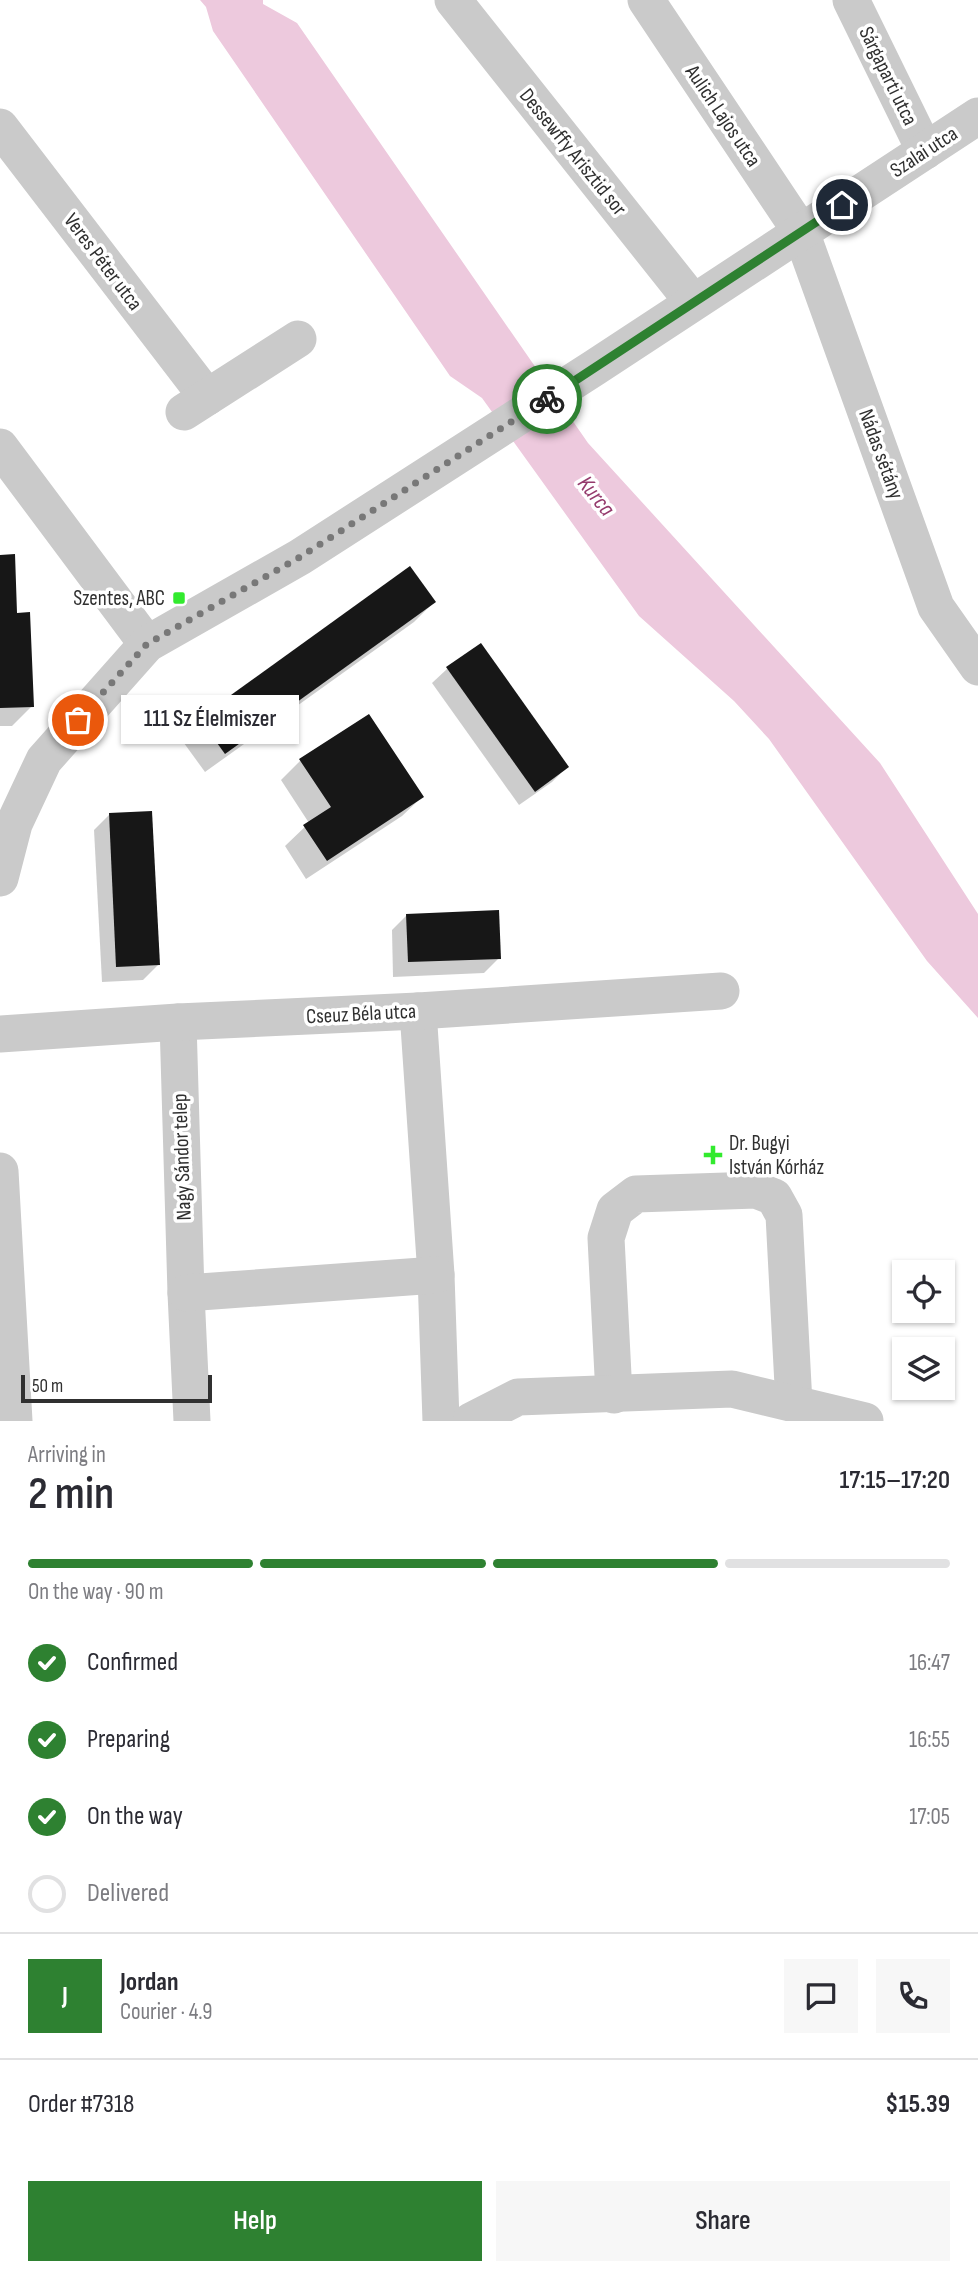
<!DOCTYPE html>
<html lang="en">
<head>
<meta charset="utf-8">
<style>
  :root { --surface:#fff; --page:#f7f7f7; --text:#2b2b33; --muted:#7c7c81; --line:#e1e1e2; --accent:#2e8131 }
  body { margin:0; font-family:"Sofia Sans Condensed",sans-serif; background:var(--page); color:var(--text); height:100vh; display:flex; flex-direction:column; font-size:26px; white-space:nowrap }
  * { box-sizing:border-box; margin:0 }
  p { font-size:23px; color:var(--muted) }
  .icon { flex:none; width:38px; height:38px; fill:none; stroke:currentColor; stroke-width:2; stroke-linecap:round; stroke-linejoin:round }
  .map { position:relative; height:1421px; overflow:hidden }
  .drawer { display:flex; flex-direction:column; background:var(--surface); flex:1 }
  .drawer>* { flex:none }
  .fabs { position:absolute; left:892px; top:1260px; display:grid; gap:14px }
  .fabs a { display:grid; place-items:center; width:63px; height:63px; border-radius:0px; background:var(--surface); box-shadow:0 2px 5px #0004; font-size:35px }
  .scale { position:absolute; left:21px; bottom:18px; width:191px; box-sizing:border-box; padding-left:7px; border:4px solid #303030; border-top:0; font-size:19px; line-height:24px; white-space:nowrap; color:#303030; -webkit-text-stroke:5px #fff; paint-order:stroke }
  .pin { position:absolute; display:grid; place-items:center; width:60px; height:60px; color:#fff; margin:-30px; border:4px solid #fff; border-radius:50%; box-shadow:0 2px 7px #0007 }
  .courier { position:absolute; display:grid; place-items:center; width:70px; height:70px; margin:-35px; border:5px solid #2e8131; border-radius:50%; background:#fff; color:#222; box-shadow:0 2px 9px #0007 }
  .bubble { position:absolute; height:49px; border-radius:0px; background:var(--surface); box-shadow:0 2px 5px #0004; font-size:23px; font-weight:600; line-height:49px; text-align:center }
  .summary em { font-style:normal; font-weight:600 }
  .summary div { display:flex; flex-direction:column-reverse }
  .summary { display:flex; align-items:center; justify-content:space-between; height:119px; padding:0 28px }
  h1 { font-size:46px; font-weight:600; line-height:52px }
  .bar { display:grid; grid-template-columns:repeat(4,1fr); gap:10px 7px; align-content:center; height:84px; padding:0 28px }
  .bar i { height:9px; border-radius:5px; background:var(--line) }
  .bar .on { background:var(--accent) }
  .bar p { grid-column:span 4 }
  .line { display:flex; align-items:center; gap:18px; padding:0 28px; border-top:2px solid var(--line) }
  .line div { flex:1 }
  .round { display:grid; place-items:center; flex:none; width:74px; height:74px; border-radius:0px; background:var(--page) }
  ol { padding:0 28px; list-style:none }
  li { display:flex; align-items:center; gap:21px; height:77px }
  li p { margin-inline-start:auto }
  li .icon { padding:7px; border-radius:50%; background:var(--accent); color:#fff; stroke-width:4 }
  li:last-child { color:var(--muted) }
  li i { width:38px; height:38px; border:4px solid var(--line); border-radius:50% }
  .cta { display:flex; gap:14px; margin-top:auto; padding:14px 28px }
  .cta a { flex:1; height:80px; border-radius:0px; background:var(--accent); color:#fff; font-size:28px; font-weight:600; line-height:80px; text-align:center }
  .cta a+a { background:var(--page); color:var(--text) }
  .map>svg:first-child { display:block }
  .water { fill:#edc9dd }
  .shadow { fill:#0003 }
  .building { fill:#171717 }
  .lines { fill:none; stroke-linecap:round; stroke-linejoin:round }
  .minor { stroke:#cacaca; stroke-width:37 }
  .done { stroke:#787878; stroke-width:7; stroke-dasharray:0 12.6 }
  .route { stroke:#2e8131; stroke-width:9 }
  .poi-dot { fill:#32ea2e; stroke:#fff; stroke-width:2.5 }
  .labels { text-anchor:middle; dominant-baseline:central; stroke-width:7; stroke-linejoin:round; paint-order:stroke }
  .street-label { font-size:21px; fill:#303030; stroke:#fff }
  .poi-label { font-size:21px; fill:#303030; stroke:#fff; text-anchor:end }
  .water-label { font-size:23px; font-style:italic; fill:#953b6d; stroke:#fff }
</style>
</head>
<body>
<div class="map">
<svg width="978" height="1421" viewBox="0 0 978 1421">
  <rect width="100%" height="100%" fill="#fff"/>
  <path class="water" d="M200 0H263V4L297 23 588 443 880 763 978 914V1018L927 961 769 739 734 701 639 616 482 398 450 376 213 31 206 7Z"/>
  <g class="shadow">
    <path d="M0 557 15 615 32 706 12 726H0Z"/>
    <path d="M434 602 414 622 205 772 181 739 200 719Z"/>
    <path d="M480 645 567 767 552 782 519 805 432 683 447 669Z"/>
    <path d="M300 761 422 797 402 816 306 879 285 846 309 823 281 780Z"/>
    <path d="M109 815 158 965 143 980 102 982 94 830Z"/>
    <path d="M407 915 499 958 484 973 393 977 392 930Z"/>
  </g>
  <g class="building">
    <path d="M15 554 17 613 30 612 34 707 0 708V555Z"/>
    <path d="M410 566 436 602 225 754 199 718Z"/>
    <path d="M481 643 569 767 535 792 446 667Z"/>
    <path d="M369 714 424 797 327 861 303 825 331 807 299 759Z"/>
    <path d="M152 811 160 965 116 967 109 813Z"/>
    <path d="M499 910 501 959 408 962 406 914Z"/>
  </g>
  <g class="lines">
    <g class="minor">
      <path d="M453 0 693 302"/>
      <path d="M646 0 801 232 936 607 978 667"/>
      <path d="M851 0 925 151"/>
      <path d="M0 127 207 397"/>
      <path d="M184 412 298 339"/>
      <path d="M0 447 147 644"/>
      <path d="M0 878 14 824 44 760 147 644 300 557 594 368 978 116"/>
      <path d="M418 1011 436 1275 441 1421"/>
      <path d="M178 1022 186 1293 192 1421"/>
      <path d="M0 1034 178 1022 418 1011 721 991"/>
      <path d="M0 1171 14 1421"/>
      <path d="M186 1293 436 1275"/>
      <path d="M614 1395 606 1238 615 1210 636 1194 756 1190 774 1197 784 1215 794 1404"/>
      <path d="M471 1421 518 1397 732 1389 865 1421"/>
    </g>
  </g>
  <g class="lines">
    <path class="done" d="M78 720 147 644 300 557 547 399"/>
    <path class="route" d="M547 399 842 205"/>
  </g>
  <g class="poi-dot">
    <rect x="172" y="591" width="14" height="14" rx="3.5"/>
    <path d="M709.5 1144.5h7v7h7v7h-7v7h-7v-7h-7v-7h7z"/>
  </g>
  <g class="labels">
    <g class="street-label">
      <text transform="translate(888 76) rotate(64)">Sárgaparti utca</text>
      <text transform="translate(723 116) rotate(56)">Aulich Lajos utca</text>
      <text transform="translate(573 152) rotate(51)">Dessewffy Arisztid sor</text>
      <text transform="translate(924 152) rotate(-33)">Szalai utca</text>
      <text transform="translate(103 262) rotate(53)">Veres Péter utca</text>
      <text transform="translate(881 454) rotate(70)">Nádas sétány</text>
      <text transform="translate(361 1014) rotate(-3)">Cseuz Béla utca</text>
      <text transform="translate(182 1157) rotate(-92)">Nagy Sándor telep</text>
    </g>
    <g class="poi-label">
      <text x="165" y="598">Szentes, ABC</text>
      <text x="729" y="1143" text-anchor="start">Dr. Bugyi<tspan x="729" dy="24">István Kórház</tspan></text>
    </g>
    <g class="water-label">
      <text transform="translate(596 496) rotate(51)">Kurca</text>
    </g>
  </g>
</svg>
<div class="fabs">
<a><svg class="icon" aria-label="locate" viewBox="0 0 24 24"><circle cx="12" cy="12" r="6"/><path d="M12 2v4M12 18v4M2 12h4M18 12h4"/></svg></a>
<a><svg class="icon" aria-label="layers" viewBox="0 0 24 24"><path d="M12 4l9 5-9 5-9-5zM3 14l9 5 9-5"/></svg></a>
</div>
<div class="scale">50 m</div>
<div class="pin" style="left:78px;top:720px;background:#ea580c"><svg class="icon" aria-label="bag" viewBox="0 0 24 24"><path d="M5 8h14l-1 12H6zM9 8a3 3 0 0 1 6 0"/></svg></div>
<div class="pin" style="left:842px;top:205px;background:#1f2937"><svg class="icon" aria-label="home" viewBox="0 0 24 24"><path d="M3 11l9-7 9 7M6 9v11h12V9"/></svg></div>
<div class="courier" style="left:547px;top:399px"><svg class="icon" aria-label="bike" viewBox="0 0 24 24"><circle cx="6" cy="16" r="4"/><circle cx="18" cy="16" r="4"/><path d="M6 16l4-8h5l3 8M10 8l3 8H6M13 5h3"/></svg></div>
<div class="bubble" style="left:121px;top:695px;width:178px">111 Sz Élelmiszer</div>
</div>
<section class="drawer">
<div class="summary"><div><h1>2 min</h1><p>Arriving in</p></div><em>17:15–17:20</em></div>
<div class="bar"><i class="on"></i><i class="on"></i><i class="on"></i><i></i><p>On the way · 90 m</p></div>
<ol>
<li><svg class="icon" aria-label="check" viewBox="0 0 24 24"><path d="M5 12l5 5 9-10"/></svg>Confirmed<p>16:47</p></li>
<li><svg class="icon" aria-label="check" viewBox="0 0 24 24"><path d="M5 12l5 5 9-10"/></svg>Preparing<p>16:55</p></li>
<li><svg class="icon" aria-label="check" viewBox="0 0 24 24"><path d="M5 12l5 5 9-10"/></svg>On the way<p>17:05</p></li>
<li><i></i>Delivered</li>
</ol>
<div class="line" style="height:126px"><b class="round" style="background:var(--accent);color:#fff">J</b><div><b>Jordan</b><p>Courier · 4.9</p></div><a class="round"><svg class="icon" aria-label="chat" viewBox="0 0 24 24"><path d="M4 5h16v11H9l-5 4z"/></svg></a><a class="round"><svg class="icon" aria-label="phone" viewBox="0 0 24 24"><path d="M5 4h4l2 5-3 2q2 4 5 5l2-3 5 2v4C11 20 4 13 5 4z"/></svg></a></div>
<div class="line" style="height:91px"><div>Order #7318</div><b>$15.39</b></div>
<div class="cta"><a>Help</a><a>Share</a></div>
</section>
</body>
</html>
